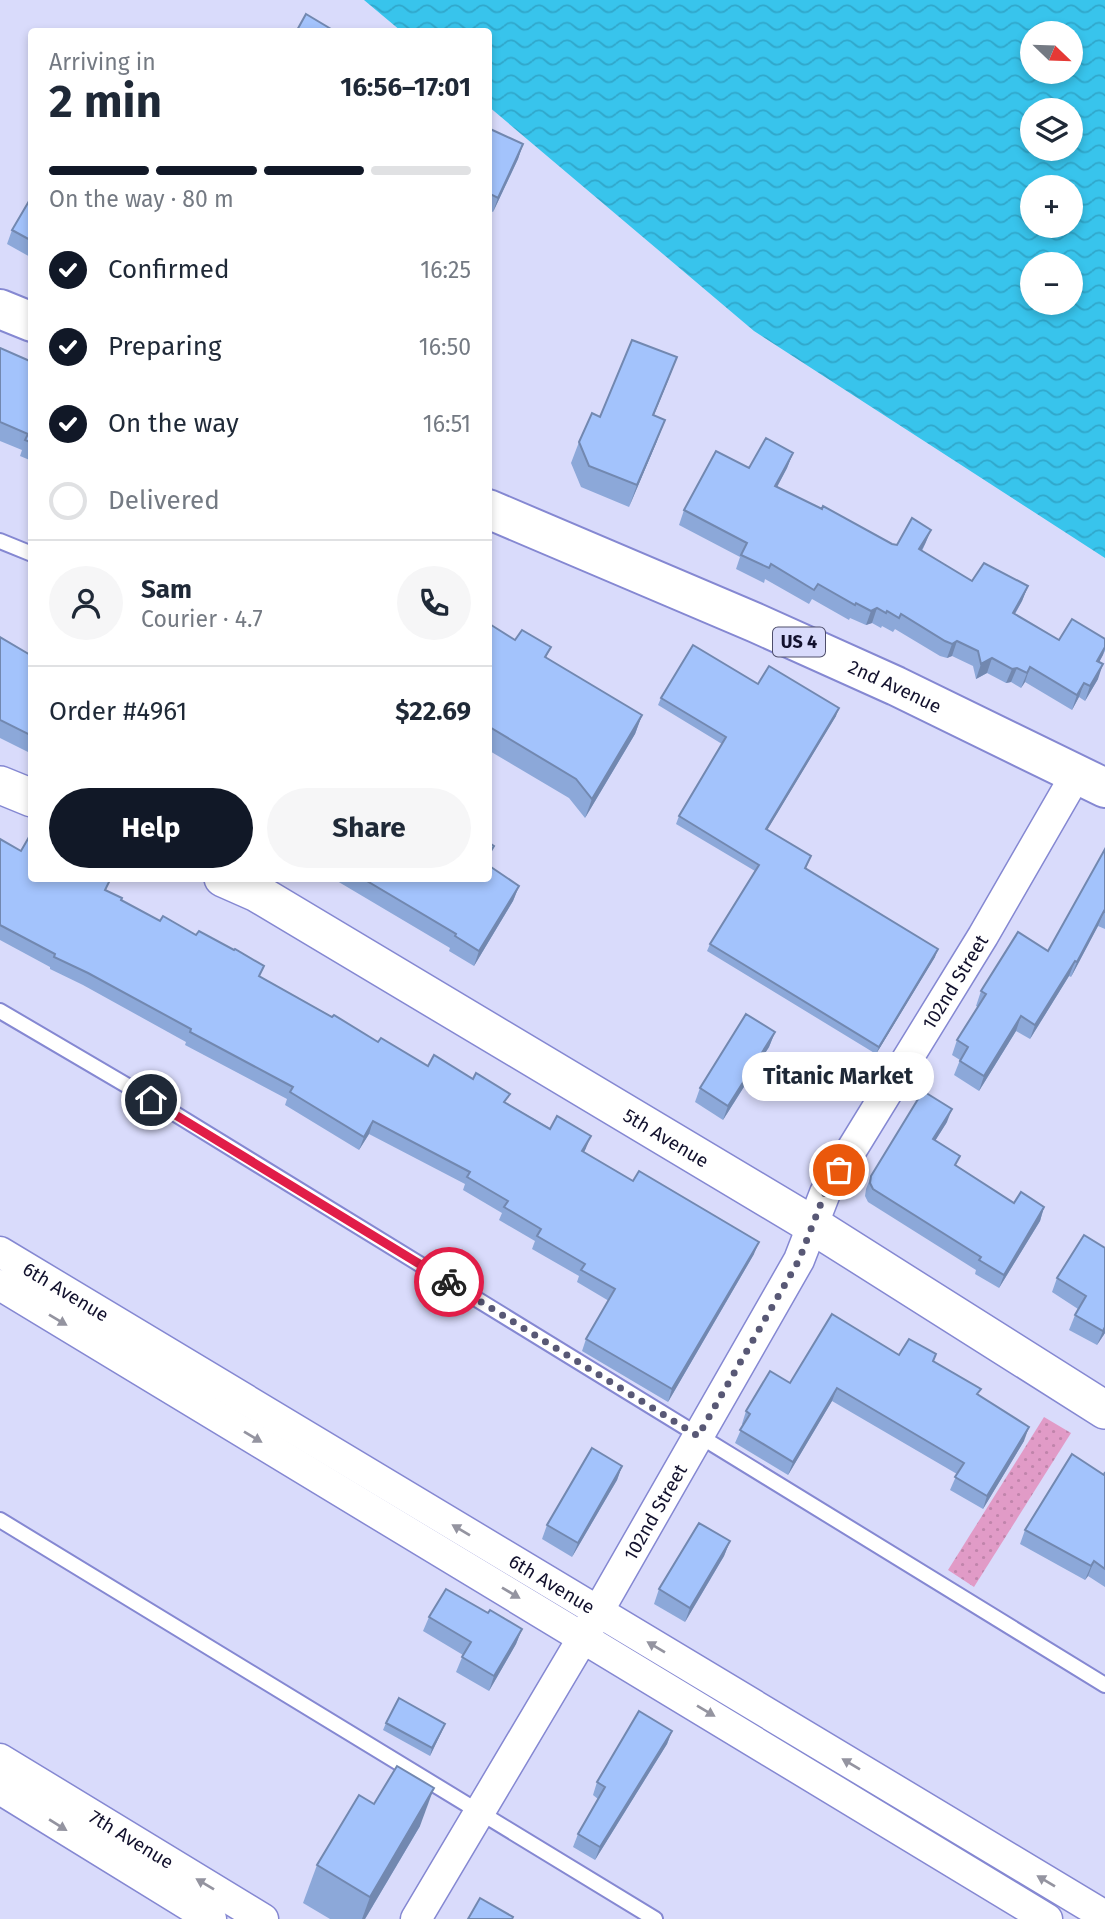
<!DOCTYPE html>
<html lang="en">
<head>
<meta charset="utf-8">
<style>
  :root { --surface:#fff; --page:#f6f6f7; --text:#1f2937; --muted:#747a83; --line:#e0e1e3; --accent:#111827 }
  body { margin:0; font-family:"Fira Sans",sans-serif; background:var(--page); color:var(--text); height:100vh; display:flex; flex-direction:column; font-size:26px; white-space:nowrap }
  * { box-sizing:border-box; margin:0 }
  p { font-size:23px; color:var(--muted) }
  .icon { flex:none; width:38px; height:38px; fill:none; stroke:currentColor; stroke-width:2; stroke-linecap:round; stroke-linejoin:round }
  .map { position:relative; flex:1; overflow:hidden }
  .sheet { position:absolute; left:28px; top:28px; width:464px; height:854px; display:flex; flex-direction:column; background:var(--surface); border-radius:7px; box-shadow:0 4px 10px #0003 }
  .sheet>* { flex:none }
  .needle { width:46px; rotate:113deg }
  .fabs { position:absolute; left:1020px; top:21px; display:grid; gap:14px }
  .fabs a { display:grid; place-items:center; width:63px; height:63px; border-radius:50%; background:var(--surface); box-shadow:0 4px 10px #0003; font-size:35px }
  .pin { position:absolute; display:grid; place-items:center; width:60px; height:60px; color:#fff; margin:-30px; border:4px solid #fff; border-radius:50%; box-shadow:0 2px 7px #0007 }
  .courier { position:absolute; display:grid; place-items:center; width:70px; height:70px; margin:-35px; border:5px solid #e11d48; border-radius:50%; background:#fff; color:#222; box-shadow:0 2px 9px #0007 }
  .bubble { position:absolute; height:49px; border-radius:24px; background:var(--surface); box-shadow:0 4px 10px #0003; font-size:23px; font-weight:700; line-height:49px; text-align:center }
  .headline em { font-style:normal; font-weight:700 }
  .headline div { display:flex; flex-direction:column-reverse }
  .headline { display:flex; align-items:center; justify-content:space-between; height:119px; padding:0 21px }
  h1 { font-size:46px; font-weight:700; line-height:52px }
  .bar { display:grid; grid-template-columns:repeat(4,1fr); gap:10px 7px; align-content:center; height:84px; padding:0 21px }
  .bar i { height:9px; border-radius:5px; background:var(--line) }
  .bar .current { background:var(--accent) }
  .bar p { grid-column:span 4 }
  .line { display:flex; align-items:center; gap:18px; padding:0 21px; border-top:2px solid var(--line) }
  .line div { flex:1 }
  .round { display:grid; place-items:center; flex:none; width:74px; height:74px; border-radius:37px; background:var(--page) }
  ol { padding:0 21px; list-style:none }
  li { display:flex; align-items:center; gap:21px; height:77px }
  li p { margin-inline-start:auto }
  li .icon { padding:7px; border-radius:50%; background:var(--accent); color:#fff; stroke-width:4 }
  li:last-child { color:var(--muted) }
  li i { width:38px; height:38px; border:4px solid var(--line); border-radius:50% }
  .cta { display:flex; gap:14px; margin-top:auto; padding:14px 21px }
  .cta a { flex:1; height:80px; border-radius:42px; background:var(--accent); color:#fff; font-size:28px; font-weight:700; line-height:80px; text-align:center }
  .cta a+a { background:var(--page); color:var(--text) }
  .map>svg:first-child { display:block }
  .grass { fill:url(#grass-dots) }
  .water { fill:url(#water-waves); fill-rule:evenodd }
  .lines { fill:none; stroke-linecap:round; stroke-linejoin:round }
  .service-casing { stroke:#8588d2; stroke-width:18 }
  .minor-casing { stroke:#8588d2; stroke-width:33 }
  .tertiary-casing { stroke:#8588d2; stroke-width:40 }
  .primary-casing { stroke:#8588d2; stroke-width:42 }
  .service { stroke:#fff; stroke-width:14 }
  .minor { stroke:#fff; stroke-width:30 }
  .tertiary { stroke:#fff; stroke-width:37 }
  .primary { stroke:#fff; stroke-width:38 }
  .wall { fill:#8ca8d9 }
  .shaded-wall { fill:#7288b0 }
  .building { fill:#a3c3fc; stroke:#7288b0; stroke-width:2 }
  .oneway { fill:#9494a0 }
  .done { stroke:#585875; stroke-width:7; stroke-dasharray:0 12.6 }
  .route { stroke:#e11d48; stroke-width:9 }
  .labels { text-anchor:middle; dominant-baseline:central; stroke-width:5; stroke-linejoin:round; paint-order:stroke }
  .shield { fill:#d9dbfb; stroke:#4e4e6b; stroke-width:2 }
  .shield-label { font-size:18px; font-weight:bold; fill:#12112d }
  .street-label { font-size:19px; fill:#12112d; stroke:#d9dbfb }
</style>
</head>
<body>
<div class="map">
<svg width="1105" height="1919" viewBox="0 0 1105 1919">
  <defs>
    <pattern id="grass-dots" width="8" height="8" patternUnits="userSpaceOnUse" patternTransform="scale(1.75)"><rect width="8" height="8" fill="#e19bc7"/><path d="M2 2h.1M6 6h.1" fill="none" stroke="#c084ab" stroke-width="1.8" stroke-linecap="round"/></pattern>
    <pattern id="water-waves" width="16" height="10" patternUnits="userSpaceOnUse" patternTransform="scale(1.75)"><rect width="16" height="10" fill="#38c4ec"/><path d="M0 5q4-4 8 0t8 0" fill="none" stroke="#30a7cb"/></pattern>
  </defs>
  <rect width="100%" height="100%" fill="#d9dbfb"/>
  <path class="grass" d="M1044 1417 1071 1433 974 1587 948 1570Z"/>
  <path class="water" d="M364 0H1105V558L754 331 488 106V32L401 31ZM1032 33H1071V72H1032ZM1032 110H1071V149H1032ZM1032 187H1071V226H1032ZM1032 264H1071V303H1032Z"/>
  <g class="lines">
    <defs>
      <g id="service">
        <path d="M0 541 32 554"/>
        <path d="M0 1011 172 1112 1105 1685"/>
        <path d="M0 1520 655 1919"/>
      </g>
      <g id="minor">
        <path id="s1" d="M0 1252 1105 1916"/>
        <path d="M0 1285 1047 1919"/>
        <path id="s2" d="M0 1759 263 1919"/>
        <path d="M0 1789 211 1919"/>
        <path id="s3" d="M416 1919 584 1636 799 1260 825 1193 983 936 1077 773"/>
      </g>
      <g id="tertiary">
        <path d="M0 785 32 798"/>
        <path id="s4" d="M223 878 257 893 814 1226 1105 1410"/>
      </g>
      <g id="primary">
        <path d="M0 309 32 322"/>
        <path id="s5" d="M488 509 756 623 896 686 1105 788"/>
      </g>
    </defs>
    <use href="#service" class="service-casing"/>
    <use href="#minor" class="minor-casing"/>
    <use href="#tertiary" class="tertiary-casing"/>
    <use href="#primary" class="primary-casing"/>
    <use href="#service" class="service"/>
    <use href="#minor" class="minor"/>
    <use href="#tertiary" class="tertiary"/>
    <use href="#primary" class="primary"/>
  </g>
  <g class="wall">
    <path d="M488 128 523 144 518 159 493 212 488 210Z"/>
    <path d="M32 196V258L7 244 12 230Z"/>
    <path d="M0 348 32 362V461L20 456 22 450 0 441Z"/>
    <path d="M669 378 654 415 657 441 629 507 581 487 571 463 579 442 600 417Z"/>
    <path d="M793 453 787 468 777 487 892 544 897 545 931 530 922 551 972 581 1028 586 1022 601 1015 614 1059 640 1105 639V651L1099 662 1098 679 1085 701 1079 697 1072 710 1025 682 1021 688 1011 682 1006 683 987 673 976 679 973 666 952 656 947 658 940 656 895 629 893 632 882 626 881 628 872 623 866 625 850 618 849 620 812 599 809 604 765 579 764 583 736 569 740 557 679 525 684 510 749 468Z"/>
    <path d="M488 623 515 640 551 647 546 658 642 715 635 734 585 818 569 798 488 750Z"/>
    <path d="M0 637 32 656V754L0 738Z"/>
    <path d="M758 684 836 716 767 830 811 856 806 869 935 957 876 1054 707 951 710 944 755 871 676 824 679 816 722 744 658 705 661 698Z"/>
    <path d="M0 839 21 851 106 890 121 900 378 1042 506 1103 586 1148 584 1152 754 1254 668 1402 582 1351 586 1339 609 1301 577 1282 579 1276 532 1249 535 1241 499 1220 502 1213 463 1190 465 1184 369 1134 359 1150 285 1105 287 1099 185 1045 186 1042 83 985 50 969V967L0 940Z"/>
    <path d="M1105 849V929L1098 926 1071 977 1069 976 1030 1039 1016 1031 979 1091 954 1075 960 1060 952 1055 957 1040 978 1007 976 1006 981 991 1048 951Z"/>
    <path d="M332 878H488L519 886 513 901 474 966 449 951 450 948Z"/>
    <path d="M775 1032 769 1047 723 1120 695 1102 700 1088Z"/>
    <path d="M947 1122 935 1141 957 1166 1014 1203 1044 1207 1040 1221 999 1288 975 1274 976 1270 868 1202 865 1196 866 1189 871 1176Z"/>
    <path d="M1105 1248V1333L1097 1345 1069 1330 1075 1315 1078 1309 1052 1292 1057 1278Z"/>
    <path d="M933 1361 979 1395 1024 1441 983 1509 950 1490 957 1474 832 1401 788 1475 735 1443 743 1425 742 1424 746 1411 790 1383Z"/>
    <path d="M622 1466 617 1480 572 1557 542 1539 547 1525Z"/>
    <path d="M1105 1472V1587L1088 1576 1085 1580 1020 1544 1025 1530 1104 1475Z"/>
    <path d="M730 1541 724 1556 685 1622 654 1604 659 1589Z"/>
    <path d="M488 1613 522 1629 516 1644 489 1691 456 1672 463 1655 423 1631 429 1617Z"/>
    <path d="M386 1723 442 1731 430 1756 383 1730Z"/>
    <path d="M672 1731 667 1744 595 1860 573 1847 578 1834 598 1799 593 1795 597 1782Z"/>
    <path d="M374 1804 420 1826 365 1919H330L303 1903 317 1865Z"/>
  </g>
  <g class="shaded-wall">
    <path d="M523 144 518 159 493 212 498 198Z"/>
    <path d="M677 357 669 378 645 436 653 415Z"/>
    <path d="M665 420 657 441 629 507 637 485Z"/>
    <path d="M793 453 787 468 770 500 775 486Z"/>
    <path d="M931 530 925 544 914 564 919 549Z"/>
    <path d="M1028 586 1022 601 1007 627 1013 613Z"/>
    <path d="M877 608 872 623 866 625 871 611Z"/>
    <path d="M957 641 952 656 947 658 952 644Z"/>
    <path d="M1105 647 1103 655 1092 675 1097 661Z"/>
    <path d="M992 658 987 673 976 679 981 664Z"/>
    <path d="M1103 664 1098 679 1085 701 1090 686Z"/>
    <path d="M1030 667 1025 682 1021 688 1027 673Z"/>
    <path d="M1017 668 1011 682 1006 683 1012 669Z"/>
    <path d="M1084 683 1079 697 1072 710 1077 695Z"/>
    <path d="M839 708 836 716 763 837 766 829Z"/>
    <path d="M642 715 635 734 585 818 592 799Z"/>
    <path d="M519 886 513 901 474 966 479 951Z"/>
    <path d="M1104 911 1098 926 1071 977 1077 962Z"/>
    <path d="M938 949 935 957 876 1054 879 1047Z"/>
    <path d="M1075 961 1069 976 1030 1039 1035 1025Z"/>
    <path d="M1021 1016 1016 1031 979 1091 984 1076Z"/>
    <path d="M775 1032 769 1047 723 1120 728 1106Z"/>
    <path d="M952 1109 947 1122 928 1152 933 1139Z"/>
    <path d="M373 1121 369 1134 359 1150 364 1137Z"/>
    <path d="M591 1136 586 1148 578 1164 582 1151Z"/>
    <path d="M1044 1207 1040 1221 999 1288 1004 1275Z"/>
    <path d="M759 1242 754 1254 668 1402 672 1389Z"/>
    <path d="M1105 1327V1333L1097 1345 1103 1331Z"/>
    <path d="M837 1388 832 1401 788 1475 793 1462Z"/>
    <path d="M1029 1427 1024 1441 983 1509 987 1496Z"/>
    <path d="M622 1466 617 1480 572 1557 578 1543Z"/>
    <path d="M730 1541 724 1556 685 1622 690 1608Z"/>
    <path d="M1094 1561 1088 1576 1085 1580 1091 1566Z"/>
    <path d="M522 1629 516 1644 489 1691 494 1676Z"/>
    <path d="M445 1724 442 1731 430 1756 432 1748Z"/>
    <path d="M672 1731 667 1744 595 1860 600 1847Z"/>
    <path d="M434 1788 420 1826 365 1919H362L370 1897Z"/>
  </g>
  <g class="building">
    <path d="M306 14 336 32H296Z"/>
    <path d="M488 128 523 144 498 198 488 193Z"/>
    <path d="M32 196V241L12 230Z"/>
    <path d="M632 340 677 357 653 415 665 420 637 485 589 466 579 442 592 413 600 417Z"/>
    <path d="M0 348 32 362V443L25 440 28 434 0 422Z"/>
    <path d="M766 438 793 453 775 486 822 509 823 506 892 544 897 545 912 518 931 530 919 549 972 581 984 563 1028 586 1013 613 1059 640 1072 619 1105 639V647L1097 661 1103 664 1090 686 1084 683 1077 695 1030 667 1027 673 1017 668 1012 669 992 658 981 664 978 651 957 641 952 644 945 641 901 614 899 618 887 611 886 613 877 608 871 611 856 603 855 605 818 584 814 590 771 564 769 568 741 555 747 543 684 510 716 451 749 468Z"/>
    <path d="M488 623 515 640 522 630 551 647 545 657 642 715 592 799 576 779 488 726Z"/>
    <path d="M0 637 32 656V736L0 720Z"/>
    <path d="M693 645 758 684 769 666 839 708 766 829 811 856 805 868 938 949 879 1047 710 944 759 865 679 816 726 737 661 698Z"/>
    <path d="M29 837 32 838V878H106L110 880 105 890 122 898 121 900 160 921 163 916 196 935 199 931 234 950 235 949 264 966 259 976 332 1017 334 1015 378 1042 381 1038 428 1066 434 1055 473 1079 476 1073 510 1094 504 1102 550 1129 557 1116 591 1136 582 1151 633 1181 639 1171 759 1242 672 1389 586 1339 615 1289 581 1270 585 1264 537 1236 541 1229 504 1207 508 1201 467 1177 470 1172 373 1121 364 1137 290 1092 293 1087 190 1032 191 1029 88 973 54 957 55 954 0 925V839L21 851Z"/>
    <path d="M488 842 494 846 488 856Z"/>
    <path d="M1105 849V912L1104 911 1077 962 1075 961 1035 1025 1021 1016 984 1076 960 1061 968 1047 957 1040 986 994 981 991 1018 932 1048 951Z"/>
    <path d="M488 865 519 886 479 951 455 936 456 934 362 878H488Z"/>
    <path d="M746 1014 775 1032 728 1106 700 1088Z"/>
    <path d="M923 1091 952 1109 933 1139 960 1156 955 1165 1014 1203 1021 1192 1044 1207 1004 1275 979 1260 981 1257 873 1189 870 1183 871 1176Z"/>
    <path d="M1084 1235 1105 1248V1327L1103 1331 1075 1315 1086 1296 1057 1278Z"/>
    <path d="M832 1314 899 1355 909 1339 936 1354 933 1361 981 1389 977 1394 1029 1427 987 1496 955 1477 964 1463 837 1388 793 1462 740 1430 750 1414 746 1411 770 1371 790 1383Z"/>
    <path d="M592 1448 622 1466 578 1543 547 1525Z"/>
    <path d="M1072 1454 1104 1475 1105 1472V1569L1094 1561 1091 1566 1025 1530Z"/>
    <path d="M699 1523 730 1541 690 1608 659 1589Z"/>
    <path d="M446 1589 488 1613 490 1610 522 1629 494 1676 462 1657 471 1642 429 1617Z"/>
    <path d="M399 1698 445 1724 432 1748 386 1723Z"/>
    <path d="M639 1711 672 1731 600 1847 578 1834 605 1787 597 1782Z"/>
    <path d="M397 1766 434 1788 370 1897 317 1865 359 1795 374 1804Z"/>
    <path d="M480 1898 513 1917 512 1919H468Z"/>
  </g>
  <defs><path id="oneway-solid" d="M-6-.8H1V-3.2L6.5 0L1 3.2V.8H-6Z" transform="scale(1.75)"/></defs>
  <g class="oneway">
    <use href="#oneway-solid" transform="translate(58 1320) rotate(31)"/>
    <use href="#oneway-solid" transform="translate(253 1437) rotate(31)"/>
    <use href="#oneway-solid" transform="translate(461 1530) rotate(-149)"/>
    <use href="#oneway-solid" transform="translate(511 1593) rotate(31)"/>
    <use href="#oneway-solid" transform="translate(656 1647) rotate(-149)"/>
    <use href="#oneway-solid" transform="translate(706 1711) rotate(31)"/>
    <use href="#oneway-solid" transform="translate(851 1764) rotate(-149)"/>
    <use href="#oneway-solid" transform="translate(58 1825) rotate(32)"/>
    <use href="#oneway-solid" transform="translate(1046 1881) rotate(-149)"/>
    <use href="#oneway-solid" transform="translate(205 1884) rotate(-149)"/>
  </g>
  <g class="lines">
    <path class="done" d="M449 1282 698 1436 799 1260 825 1193 839 1170"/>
    <path class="route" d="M151 1100 449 1282"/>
  </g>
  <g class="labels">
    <rect class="shield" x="773" y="627.5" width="52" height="29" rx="5"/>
    <g class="shield-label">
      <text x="799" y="642">US 4</text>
    </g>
    <g class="street-label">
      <text stroke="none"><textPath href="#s5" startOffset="444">2nd Avenue</textPath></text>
      <text stroke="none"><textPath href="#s3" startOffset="1082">102nd Street</textPath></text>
      <text stroke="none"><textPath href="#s4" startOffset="514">5th Avenue</textPath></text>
      <text stroke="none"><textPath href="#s1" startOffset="77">6th Avenue</textPath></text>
      <text stroke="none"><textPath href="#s3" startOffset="472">102nd Street</textPath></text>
      <text stroke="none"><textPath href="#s1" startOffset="644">6th Avenue</textPath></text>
      <text stroke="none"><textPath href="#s2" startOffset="154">7th Avenue</textPath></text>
    </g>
  </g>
</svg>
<div class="fabs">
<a><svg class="needle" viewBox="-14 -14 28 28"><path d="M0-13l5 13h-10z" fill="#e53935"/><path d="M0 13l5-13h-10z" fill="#747a83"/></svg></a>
<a><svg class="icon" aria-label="layers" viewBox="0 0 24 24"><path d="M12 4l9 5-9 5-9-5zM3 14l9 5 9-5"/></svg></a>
<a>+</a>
<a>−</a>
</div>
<div class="pin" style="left:839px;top:1170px;background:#ea580c"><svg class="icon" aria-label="bag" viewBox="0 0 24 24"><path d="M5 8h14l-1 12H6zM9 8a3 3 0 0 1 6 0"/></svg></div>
<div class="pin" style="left:151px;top:1100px;background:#1f2937"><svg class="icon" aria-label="home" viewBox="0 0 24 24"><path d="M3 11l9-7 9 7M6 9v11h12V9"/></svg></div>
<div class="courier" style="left:449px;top:1282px"><svg class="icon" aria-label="bike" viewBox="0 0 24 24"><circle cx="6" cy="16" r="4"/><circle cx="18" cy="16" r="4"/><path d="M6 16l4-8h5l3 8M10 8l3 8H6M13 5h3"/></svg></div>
<div class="bubble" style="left:742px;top:1052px;width:192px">Titanic Market</div>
<section class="sheet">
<div class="headline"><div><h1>2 min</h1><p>Arriving in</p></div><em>16:56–17:01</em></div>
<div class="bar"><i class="current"></i><i class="current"></i><i class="current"></i><i></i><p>On the way · 80 m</p></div>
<ol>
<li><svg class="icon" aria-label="check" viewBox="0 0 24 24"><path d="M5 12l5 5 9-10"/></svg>Confirmed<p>16:25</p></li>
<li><svg class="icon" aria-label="check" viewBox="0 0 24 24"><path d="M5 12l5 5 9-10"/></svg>Preparing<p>16:50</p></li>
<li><svg class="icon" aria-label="check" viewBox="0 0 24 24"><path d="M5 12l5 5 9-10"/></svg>On the way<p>16:51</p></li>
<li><i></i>Delivered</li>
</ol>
<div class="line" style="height:126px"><a class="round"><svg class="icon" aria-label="person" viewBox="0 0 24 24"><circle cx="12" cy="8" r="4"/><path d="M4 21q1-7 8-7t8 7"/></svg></a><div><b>Sam</b><p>Courier · 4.7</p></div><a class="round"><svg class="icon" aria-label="phone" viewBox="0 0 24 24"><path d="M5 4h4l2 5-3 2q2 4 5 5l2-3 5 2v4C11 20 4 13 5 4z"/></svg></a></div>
<div class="line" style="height:91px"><div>Order #4961</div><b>$22.69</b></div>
<div class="cta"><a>Help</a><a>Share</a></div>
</section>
</div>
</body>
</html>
